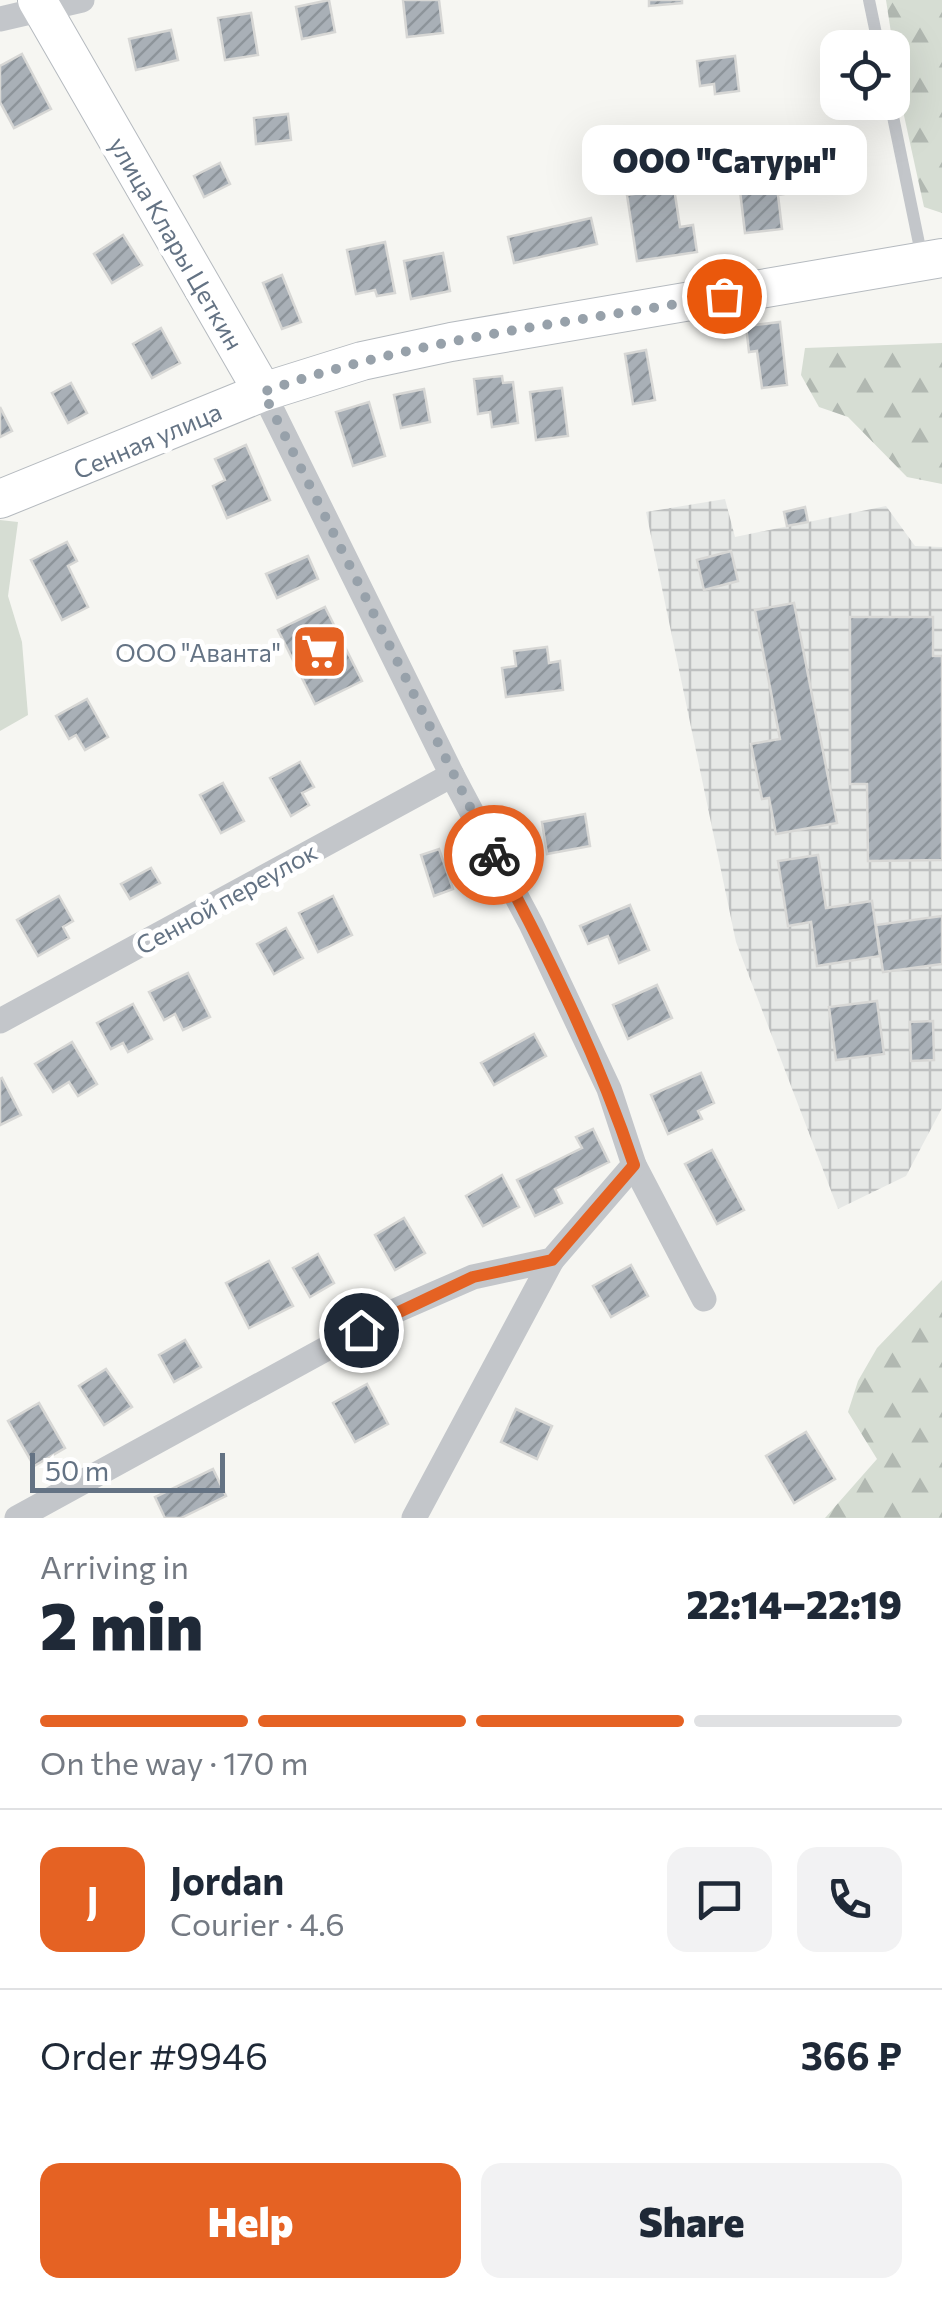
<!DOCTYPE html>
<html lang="en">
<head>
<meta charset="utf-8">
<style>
  :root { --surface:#fff; --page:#f2f2f3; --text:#1f2937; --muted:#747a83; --line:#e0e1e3; --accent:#e56223 }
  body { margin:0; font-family:Commissioner,sans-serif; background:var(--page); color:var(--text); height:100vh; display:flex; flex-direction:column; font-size:38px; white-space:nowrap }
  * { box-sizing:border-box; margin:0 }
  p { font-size:32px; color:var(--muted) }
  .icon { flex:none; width:55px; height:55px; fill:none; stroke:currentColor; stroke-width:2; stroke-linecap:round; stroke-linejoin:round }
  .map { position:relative; height:1518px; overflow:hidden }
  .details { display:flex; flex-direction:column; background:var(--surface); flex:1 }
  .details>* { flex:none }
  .controls { position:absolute; left:820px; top:30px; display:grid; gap:20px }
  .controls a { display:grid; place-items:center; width:90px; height:90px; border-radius:20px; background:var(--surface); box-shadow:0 10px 40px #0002; font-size:50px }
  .scale { position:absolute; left:30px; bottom:25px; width:195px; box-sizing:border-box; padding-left:10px; border:5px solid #647384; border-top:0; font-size:28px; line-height:35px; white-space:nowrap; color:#647384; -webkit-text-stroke:8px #fff; paint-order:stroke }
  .pin { position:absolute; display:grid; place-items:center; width:85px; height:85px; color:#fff; margin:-42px; border:5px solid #fff; border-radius:50%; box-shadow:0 2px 10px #0007 }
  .courier { position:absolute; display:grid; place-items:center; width:100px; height:100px; margin:-50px; border:8px solid #e56223; border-radius:50%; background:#fff; color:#222; box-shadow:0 2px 12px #0007 }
  .bubble { position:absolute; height:70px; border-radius:20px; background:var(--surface); box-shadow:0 10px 40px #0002; font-size:32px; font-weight:800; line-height:70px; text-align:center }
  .headline em { font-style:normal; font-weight:800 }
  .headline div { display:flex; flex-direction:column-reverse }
  .headline { display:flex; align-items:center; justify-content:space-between; height:170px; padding:0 40px }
  h1 { font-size:65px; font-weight:800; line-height:75px }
  .bar { display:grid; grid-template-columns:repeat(4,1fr); gap:15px 10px; align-content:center; height:120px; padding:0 40px }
  .bar i { height:12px; border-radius:8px; background:var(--line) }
  .bar .selected { background:var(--accent) }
  .bar p { grid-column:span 4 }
  .line { display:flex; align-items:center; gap:25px; padding:0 40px; border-top:2px solid var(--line) }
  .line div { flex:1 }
  .round { display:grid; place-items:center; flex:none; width:105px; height:105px; border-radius:20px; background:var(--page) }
  .action { display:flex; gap:20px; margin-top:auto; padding:20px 40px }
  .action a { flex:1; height:115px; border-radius:20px; background:var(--accent); color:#fff; font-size:40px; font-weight:800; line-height:115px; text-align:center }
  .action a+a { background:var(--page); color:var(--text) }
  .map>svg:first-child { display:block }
  .industrial { fill:url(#industrial-grid) }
  .forest { fill:url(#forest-firs) }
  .park { fill:#d6ddd3 }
  .building { fill:url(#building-hatch); stroke:#d7d7d5; stroke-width:2.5 }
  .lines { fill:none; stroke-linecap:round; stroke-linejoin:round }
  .secondary-casing { stroke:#b5babf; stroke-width:40 }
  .lane { stroke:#c3c6ca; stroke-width:12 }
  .street { stroke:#c3c6ca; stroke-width:25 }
  .secondary { stroke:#fff; stroke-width:38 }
  .done { stroke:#97a1aa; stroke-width:10; stroke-dasharray:0 18 }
  .route { stroke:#e56223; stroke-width:12 }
  .labels { text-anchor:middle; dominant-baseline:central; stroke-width:10; stroke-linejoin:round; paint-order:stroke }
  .street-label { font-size:25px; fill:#647384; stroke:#fff }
  .poi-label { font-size:25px; fill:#647384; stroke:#fff; text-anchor:end }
</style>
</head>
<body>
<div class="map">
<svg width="942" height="1518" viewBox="0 0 942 1518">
  <defs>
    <pattern id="industrial-grid" width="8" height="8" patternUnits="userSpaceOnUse" patternTransform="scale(2.5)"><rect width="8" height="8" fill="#e6e8e6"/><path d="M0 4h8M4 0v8" fill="none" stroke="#bec0c0"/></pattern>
    <pattern id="forest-firs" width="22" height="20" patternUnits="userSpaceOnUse" patternTransform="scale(2.5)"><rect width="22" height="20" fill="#d6ddd3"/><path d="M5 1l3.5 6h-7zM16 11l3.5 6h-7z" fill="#b1b8b1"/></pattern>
    <pattern id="building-hatch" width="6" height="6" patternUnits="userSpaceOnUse" patternTransform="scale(2.5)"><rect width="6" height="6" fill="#a9b0b7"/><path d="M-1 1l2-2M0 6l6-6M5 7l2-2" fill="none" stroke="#8d949a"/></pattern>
  </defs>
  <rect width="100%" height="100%" fill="#f6f6f2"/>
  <path class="industrial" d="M725 499 735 537 886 506 915 546 942 547V1108L906 1176 838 1209 736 942 646 512Z"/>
  <g class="forest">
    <path d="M886 0H942V213L924 207 903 111Z"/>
    <path d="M942 343V484L907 477 848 417 819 407 801 375 805 348Z"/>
    <path d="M942 1280V1518H825L877 1459 848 1412 858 1381 877 1348Z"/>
  </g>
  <path class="park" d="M0 520 18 522 8 596 22 642 28 715 0 731Z"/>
  <g class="building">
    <path d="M329 0 335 32 302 39 296 7Z"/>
    <path d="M403 0H439L443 33 407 37Z"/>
    <path d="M649 0H682V3L649 6Z"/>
    <path d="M251 13 258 55 225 60 218 18Z"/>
    <path d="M171 30 178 60 136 70 129 39Z"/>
    <path d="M22 54 51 109 14 128 0 102V66Z"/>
    <path d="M735 56 739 91 715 94 714 84 700 86 697 61Z"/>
    <path d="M288 114 291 140 256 144 254 118Z"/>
    <path d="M220 163 230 184 204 197 194 176Z"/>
    <path d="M787 169 790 193 778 195 782 229 745 233 738 174Z"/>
    <path d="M674 188 680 227 693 225 697 252 637 261 627 195Z"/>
    <path d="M591 218 597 244 514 263 508 237Z"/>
    <path d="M123 235 142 265 112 283 94 254Z"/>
    <path d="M385 242 395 293 377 296 375 290 356 294 347 250Z"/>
    <path d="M443 253 450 291 411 299 404 261Z"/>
    <path d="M282 275 301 322 282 329 263 283Z"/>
    <path d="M780 322 787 385 762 388 757 351 749 352 746 326Z"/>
    <path d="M161 328 180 363 152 378 133 344Z"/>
    <path d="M646 350 655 400 633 404 625 354Z"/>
    <path d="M502 376 503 383 513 382 518 423 492 427 490 412 478 414 474 379Z"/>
    <path d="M71 383 87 413 68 423 52 393Z"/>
    <path d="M562 388 568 436 536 440 530 392Z"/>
    <path d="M424 389 430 422 401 428 394 395Z"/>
    <path d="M369 402 385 456 353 466 336 412Z"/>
    <path d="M0 407 12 431 0 437Z"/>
    <path d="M246 445 270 500 227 518 213 486 225 480 215 459Z"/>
    <path d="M805 507 808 522 787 526 784 512Z"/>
    <path d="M67 542 77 561 68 566 88 607 62 620 31 560Z"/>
    <path d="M731 551 738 581 704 590 697 560Z"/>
    <path d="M308 556 318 579 277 598 266 574Z"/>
    <path d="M794 603 837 823 776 834 769 798 762 799 751 744 780 739 755 610Z"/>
    <path d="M325 607 362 681 315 704 278 630Z"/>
    <path d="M850 617H933V656H942V860L868 861 867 784H850Z"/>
    <path d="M547 647 549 663 560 661 563 690 506 697 502 668 516 666 514 651Z"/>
    <path d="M87 699 108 737 85 750 76 735 69 739 56 716Z"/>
    <path d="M300 762 314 787 302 793 309 805 291 816 270 778Z"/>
    <path d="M223 783 244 821 221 833 200 795Z"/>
    <path d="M585 814 590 846 547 854 542 822Z"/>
    <path d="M439 849 453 889 434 896 421 855Z"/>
    <path d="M818 855 826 908 872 901 880 956 817 966 811 922 788 926 778 861Z"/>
    <path d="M151 868 160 883 130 899 121 884Z"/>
    <path d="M59 896 73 921 63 927 69 938 38 956 17 920Z"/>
    <path d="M333 896 352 935 318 952 299 913Z"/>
    <path d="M630 905 649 950 619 963 608 936 588 944 580 926Z"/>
    <path d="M942 916V964L883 972 876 925Z"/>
    <path d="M286 928 303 958 274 974 257 944Z"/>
    <path d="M188 973 210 1017 183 1030 175 1014 164 1020 149 992Z"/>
    <path d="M657 985 672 1018 628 1039 613 1005Z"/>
    <path d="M877 1001 884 1054 836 1060 829 1007Z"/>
    <path d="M133 1004 152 1039 128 1052 123 1043 111 1049 97 1023Z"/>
    <path d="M933 1021 934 1060 911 1061 910 1022Z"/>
    <path d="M534 1034 546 1056 494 1085 481 1063Z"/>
    <path d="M72 1042 97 1084 78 1096 69 1082 53 1092 35 1064Z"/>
    <path d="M701 1073 714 1103 698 1111 702 1119 668 1134 651 1095Z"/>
    <path d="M2 1078 21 1115 0 1125V1079Z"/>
    <path d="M593 1129 609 1162 555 1189 562 1203 535 1216 517 1180 582 1148 576 1137Z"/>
    <path d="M712 1150 744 1210 717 1224 685 1164Z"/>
    <path d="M502 1175 519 1207 483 1226 466 1196Z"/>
    <path d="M404 1218 425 1253 395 1270 375 1235Z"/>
    <path d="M318 1254 334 1283 310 1297 293 1268Z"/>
    <path d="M269 1261 293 1306 249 1328 226 1283Z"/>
    <path d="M631 1265 648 1296 611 1317 593 1286Z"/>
    <path d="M185 1340 201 1367 174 1382 159 1355Z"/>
    <path d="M106 1369 132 1407 104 1425 79 1386Z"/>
    <path d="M367 1384 388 1424 355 1442 333 1403Z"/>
    <path d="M39 1403 65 1448 34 1466 8 1421Z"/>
    <path d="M516 1409 552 1426 537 1459 501 1442Z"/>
    <path d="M806 1432 835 1479 794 1503 766 1456Z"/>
    <path d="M213 1469 226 1496 181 1518H165L155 1497Z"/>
  </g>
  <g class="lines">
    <defs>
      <g id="secondary">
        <path d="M37 0 263 392"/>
        <path d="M0 499 263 392 362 361 451 342 942 258"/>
      </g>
    </defs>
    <use href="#secondary" class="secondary-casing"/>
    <g class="lane">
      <path d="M869 0 879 48"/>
      <path d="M890 102 922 258"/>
    </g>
    <g class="street">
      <path d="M0 19 82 0"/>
      <path d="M263 392 452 775 531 924 609 1089 634 1165 704 1299"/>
      <path d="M0 1021 452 775"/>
      <path d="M17 1518 395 1311 473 1277 552 1260 634 1165"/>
      <path d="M414 1518 552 1260"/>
    </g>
    <use href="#secondary" class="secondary"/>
  </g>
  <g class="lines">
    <path class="done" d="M494 855 263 392C411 339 570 323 724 296"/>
    <path class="route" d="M361 1330 473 1277 552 1260 634 1165C598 1057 548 955 494 855"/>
  </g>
  <defs>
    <symbol id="supermarket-square" viewBox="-11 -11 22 22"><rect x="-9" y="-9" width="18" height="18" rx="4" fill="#e56223" stroke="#fff"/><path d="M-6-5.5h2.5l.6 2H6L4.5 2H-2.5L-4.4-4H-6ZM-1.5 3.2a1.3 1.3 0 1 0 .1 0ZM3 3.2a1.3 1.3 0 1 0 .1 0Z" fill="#fff"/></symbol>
  </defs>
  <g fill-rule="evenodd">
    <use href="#supermarket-square" x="288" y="620" width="63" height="63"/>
  </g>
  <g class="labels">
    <g class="street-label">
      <text transform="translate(177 243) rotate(60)">улица Клары Цеткин</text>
      <text transform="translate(147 440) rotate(-23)">Сенная улица</text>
      <text transform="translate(226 898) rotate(-29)">Сенной переулок</text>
    </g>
    <g class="poi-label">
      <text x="281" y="652">ООО "Аванта"</text>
    </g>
  </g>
</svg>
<div class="controls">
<a><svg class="icon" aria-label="locate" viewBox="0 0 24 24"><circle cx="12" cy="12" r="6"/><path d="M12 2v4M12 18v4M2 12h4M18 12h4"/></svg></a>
</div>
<div class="scale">50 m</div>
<div class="pin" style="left:724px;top:296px;background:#ea580c"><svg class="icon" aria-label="bag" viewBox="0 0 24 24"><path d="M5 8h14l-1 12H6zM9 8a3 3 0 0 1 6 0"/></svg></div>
<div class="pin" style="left:361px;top:1330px;background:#1f2937"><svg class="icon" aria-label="home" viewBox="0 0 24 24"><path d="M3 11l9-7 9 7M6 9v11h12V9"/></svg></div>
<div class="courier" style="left:494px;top:855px"><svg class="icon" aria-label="bike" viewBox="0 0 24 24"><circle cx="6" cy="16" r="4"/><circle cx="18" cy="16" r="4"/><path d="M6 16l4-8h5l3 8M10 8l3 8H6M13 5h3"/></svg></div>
<div class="bubble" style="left:582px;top:125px;width:285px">ООО &quot;Сатурн&quot;</div>
</div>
<section class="details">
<div class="headline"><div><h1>2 min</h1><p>Arriving in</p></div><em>22:14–22:19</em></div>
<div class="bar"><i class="selected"></i><i class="selected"></i><i class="selected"></i><i></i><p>On the way · 170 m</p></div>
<div class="line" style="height:180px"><b class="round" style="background:var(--accent);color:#fff">J</b><div><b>Jordan</b><p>Courier · 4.6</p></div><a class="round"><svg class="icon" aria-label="chat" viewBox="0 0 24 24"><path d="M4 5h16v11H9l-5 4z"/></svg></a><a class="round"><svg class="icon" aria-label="phone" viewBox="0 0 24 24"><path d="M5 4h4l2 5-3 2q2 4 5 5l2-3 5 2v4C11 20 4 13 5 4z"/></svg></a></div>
<div class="line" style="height:130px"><div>Order #9946</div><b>366 ₽</b></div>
<div class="action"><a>Help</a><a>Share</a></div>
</section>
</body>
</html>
